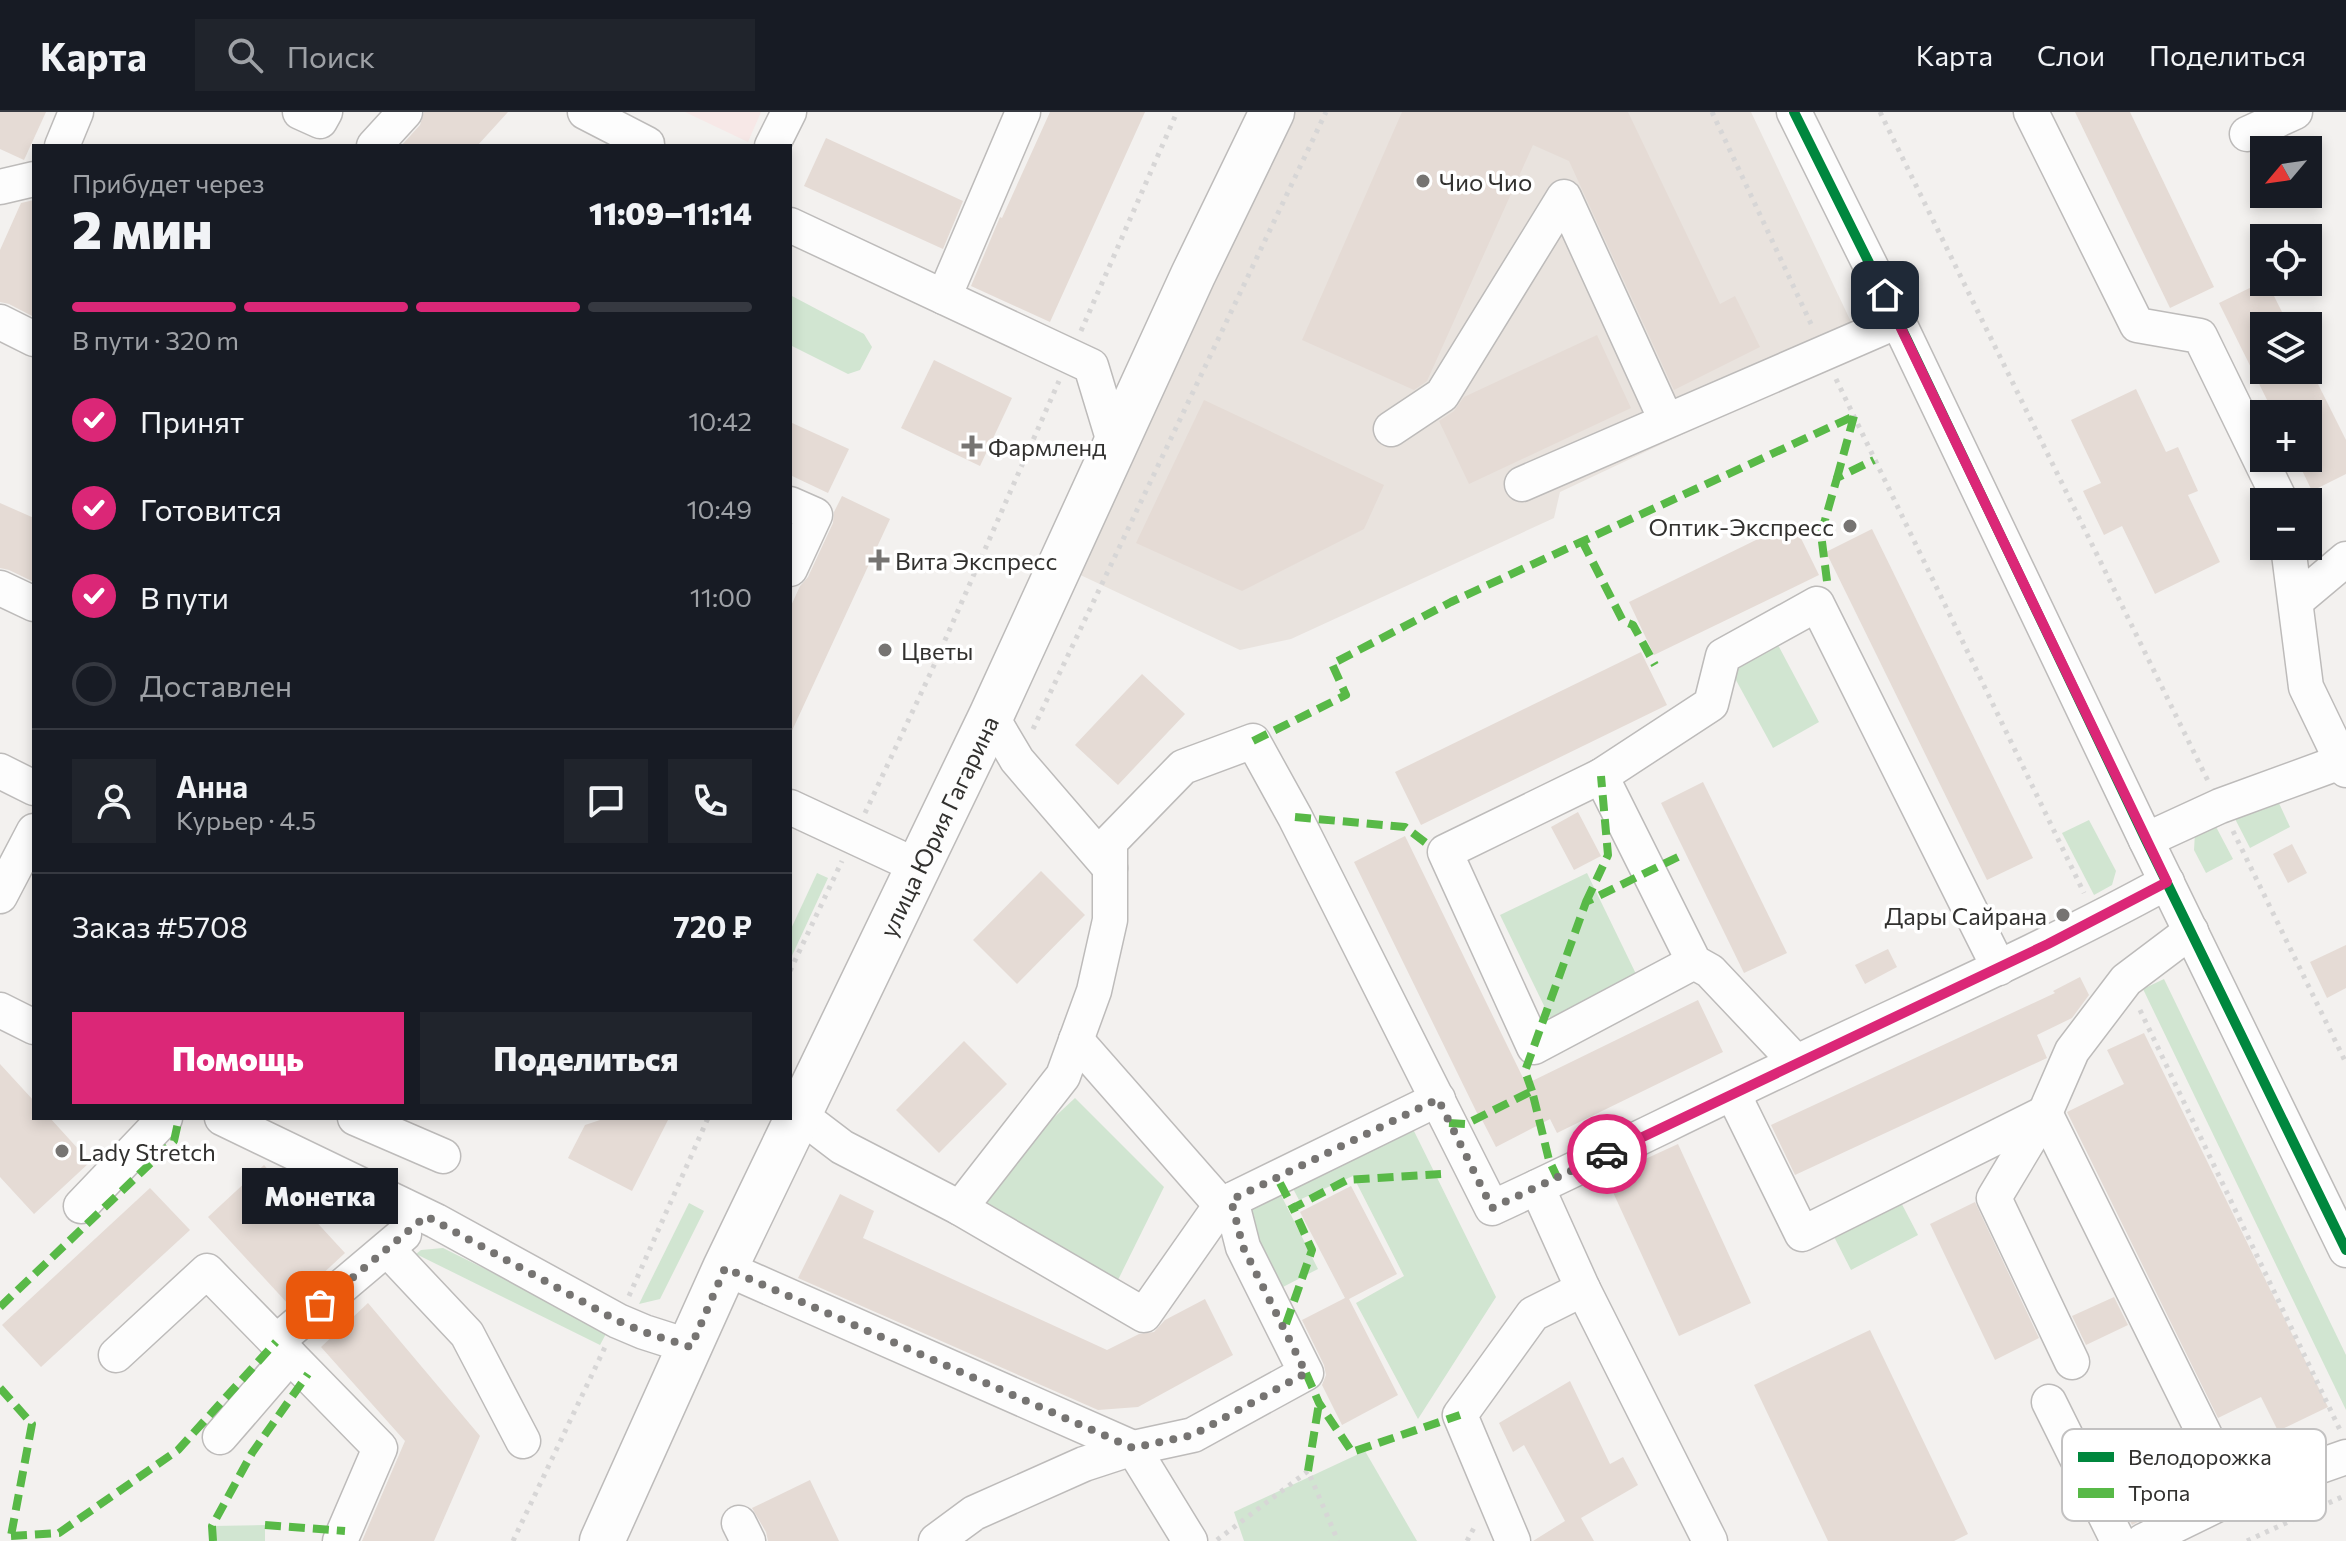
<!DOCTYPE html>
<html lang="ru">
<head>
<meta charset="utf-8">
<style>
  :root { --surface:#171b24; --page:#20242c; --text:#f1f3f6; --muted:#9ea1a6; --line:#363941; --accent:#db2777 }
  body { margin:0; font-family:Commissioner,sans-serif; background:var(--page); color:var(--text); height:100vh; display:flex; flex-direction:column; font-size:30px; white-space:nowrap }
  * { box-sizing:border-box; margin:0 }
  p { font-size:26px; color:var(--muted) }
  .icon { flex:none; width:44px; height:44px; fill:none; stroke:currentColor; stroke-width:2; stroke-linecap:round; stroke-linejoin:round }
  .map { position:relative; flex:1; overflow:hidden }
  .drawer { position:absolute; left:32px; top:32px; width:760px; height:976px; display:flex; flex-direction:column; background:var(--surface); border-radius:0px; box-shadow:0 4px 12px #0003 }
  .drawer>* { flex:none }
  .needle { width:52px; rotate:241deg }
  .fabs { position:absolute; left:2250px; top:24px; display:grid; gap:16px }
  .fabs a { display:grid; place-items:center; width:72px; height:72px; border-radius:0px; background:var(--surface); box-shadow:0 4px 12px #0003; font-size:40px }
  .pin { position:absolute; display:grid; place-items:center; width:68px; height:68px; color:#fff; margin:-34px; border-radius:16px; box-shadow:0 4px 12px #0006 }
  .courier { position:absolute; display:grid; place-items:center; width:80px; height:80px; margin:-40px; border:6px solid #db2777; border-radius:50%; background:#fff; color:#222; box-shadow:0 2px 10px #0007 }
  .bubble { position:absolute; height:56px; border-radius:0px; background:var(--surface); box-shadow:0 4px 12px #0003; font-size:26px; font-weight:800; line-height:56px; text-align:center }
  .overview em { font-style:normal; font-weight:800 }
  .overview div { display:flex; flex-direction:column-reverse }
  .overview { display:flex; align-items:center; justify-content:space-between; height:136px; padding:0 40px }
  h1 { font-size:52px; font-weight:800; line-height:60px }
  .bar { display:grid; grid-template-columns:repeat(4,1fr); gap:12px 8px; align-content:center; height:96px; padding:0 40px }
  .bar i { height:10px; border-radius:6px; background:var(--line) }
  .bar .on { background:var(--accent) }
  .bar p { grid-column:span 4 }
  .line { display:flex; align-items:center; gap:20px; padding:0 40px; border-top:2px solid var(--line) }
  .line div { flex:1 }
  .round { display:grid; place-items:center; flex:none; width:84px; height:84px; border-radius:0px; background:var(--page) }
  ol { padding:0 40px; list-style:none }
  li { display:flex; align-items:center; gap:24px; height:88px }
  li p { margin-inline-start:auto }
  li .icon { padding:8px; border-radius:50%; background:var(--accent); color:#fff; stroke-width:4 }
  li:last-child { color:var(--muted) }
  li i { width:44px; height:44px; border:4px solid var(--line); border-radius:50% }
  .cta { display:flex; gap:16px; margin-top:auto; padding:16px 40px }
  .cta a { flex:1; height:92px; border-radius:0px; background:var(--accent); color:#fff; font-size:32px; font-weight:800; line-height:92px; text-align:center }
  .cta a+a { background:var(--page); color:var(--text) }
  header { display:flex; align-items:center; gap:48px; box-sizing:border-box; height:112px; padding:0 40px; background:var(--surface); border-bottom:2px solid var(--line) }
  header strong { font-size:38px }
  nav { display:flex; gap:44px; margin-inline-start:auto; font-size:28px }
  .search { width:560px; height:72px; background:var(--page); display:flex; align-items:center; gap:20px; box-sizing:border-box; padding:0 28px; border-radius:0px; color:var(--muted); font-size:30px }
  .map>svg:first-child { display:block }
  .built { fill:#e9e3de }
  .education { fill:#f7e8e7 }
  .green { fill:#d1e5d1 }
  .building { fill:#e5dbd5 }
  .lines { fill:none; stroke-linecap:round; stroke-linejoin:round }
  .minor-casing { stroke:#bdbbba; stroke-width:37 }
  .major-casing { stroke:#bdbbba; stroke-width:47 }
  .path { stroke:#d7d6d6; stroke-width:5; stroke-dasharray:4 6; stroke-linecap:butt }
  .minor { stroke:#fdfdfd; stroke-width:34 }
  .major { stroke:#fdfdfd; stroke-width:44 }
  .quiet { stroke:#58b947; stroke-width:8; stroke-dasharray:16 8; stroke-linecap:butt }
  .cycleway-casing { stroke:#fff; stroke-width:15 }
  .cycleway { stroke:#00873e; stroke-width:10 }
  .done { stroke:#767472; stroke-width:8; stroke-dasharray:0 14.4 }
  .route { stroke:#db2777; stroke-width:10 }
  .poi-dot { fill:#767472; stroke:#fff; stroke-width:3 }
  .labels { text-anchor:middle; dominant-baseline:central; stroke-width:7; stroke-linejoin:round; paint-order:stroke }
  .poi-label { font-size:24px; fill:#32312f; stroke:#fff; text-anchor:start }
  .street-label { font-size:24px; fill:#32312f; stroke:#fff }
  .key { fill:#fff; stroke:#c2c1c1; stroke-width:2 }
  .key-label { font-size:22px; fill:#32312f }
</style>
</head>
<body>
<header>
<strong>Карта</strong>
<div class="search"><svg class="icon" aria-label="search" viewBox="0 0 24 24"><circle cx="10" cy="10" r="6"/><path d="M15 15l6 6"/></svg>Поиск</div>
<nav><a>Карта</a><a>Слои</a><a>Поделиться</a></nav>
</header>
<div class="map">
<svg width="2346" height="1429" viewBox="0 0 2346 1429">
  <rect width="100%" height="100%" fill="#f3f1ef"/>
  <path class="built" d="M1290 0H1751L1864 237 1560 380 1554 406 1291 527 1240 538 1074 460Z"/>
  <path class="education" d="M685 0H761L748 30Z"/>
  <g class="green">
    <path d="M790 183 864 222 872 235 860 258 848 262 790 233Z"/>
    <path d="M1778 533 1819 610 1773 636 1731 559Z"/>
    <path d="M2278 689 2290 715 2250 736 2232 701Z"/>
    <path d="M2089 708 2116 759 2112 773 2094 783 2062 721Z"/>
    <path d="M2214 711 2233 747 2206 761 2194 738 2195 721Z"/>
    <path d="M817 761 828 766 790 848V819Z"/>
    <path d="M1587 761 1637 864 1550 906 1500 803Z"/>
    <path d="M2164 867 2346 1243V1298L2143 877Z"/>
    <path d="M1075 986 1164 1075 1114 1176 976 1091 1007 1049Z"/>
    <path d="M1411 1013 1496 1185 1418 1307 1356 1191 1404 1164 1353 1064 1299 1088 1290 1071Z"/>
    <path d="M1278 1077 1318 1157 1279 1177 1248 1110 1254 1090Z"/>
    <path d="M1895 1079 1918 1123 1851 1158 1828 1113Z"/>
    <path d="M689 1091 704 1099 660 1187 639 1192Z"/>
    <path d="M443 1136 608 1218 600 1233 416 1142 421 1138Z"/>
    <path d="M1365 1339 1417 1429H1244L1234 1400Z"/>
    <path d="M265 1413V1429H213L212 1414Z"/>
  </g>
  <g class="building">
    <path d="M0 0H46L24 48 0 37Z"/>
    <path d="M424 0H508L477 34H401L420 13Z"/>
    <path d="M1050 0H1145L1050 210 971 174 1000 105 1002 106Z"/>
    <path d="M1402 0H1628L1720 192 1735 184 1760 235 1674 278 1569 49 1533 33 1427 269 1414 278 1302 228Z"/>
    <path d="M2075 0H2130L2214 175 2170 196Z"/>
    <path d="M826 26 963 89 943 137 804 74Z"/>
    <path d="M34 88V205L9 192 0 190V138L21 91Z"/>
    <path d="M2264 169 2267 170 2289 214H2264V258H2308V252L2346 328V362L2312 379 2296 346H2308V302H2274L2219 191Z"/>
    <path d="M1597 223 1631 296 1469 372 1439 309 1454 299 1464 285Z"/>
    <path d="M934 248 1012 286 980 354 901 316Z"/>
    <path d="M2136 277 2166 340 2178 335 2198 379 2188 383 2220 450 2155 482 2122 414 2104 423 2083 379 2101 371 2071 308Z"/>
    <path d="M1204 288 1384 373 1364 417 1242 479 1136 431Z"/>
    <path d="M790 310 849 337 828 381 790 363Z"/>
    <path d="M842 384 890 407 790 623V496L800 474 808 465 833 411 834 400Z"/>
    <path d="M0 391 34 406V470L9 458 0 456Z"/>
    <path d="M1793 410 1819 463 1654 543 1629 490Z"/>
    <path d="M1872 417 2033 746 1987 768 1826 440Z"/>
    <path d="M1641 540 1667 593 1421 713 1395 660Z"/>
    <path d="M1142 562 1185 602 1118 673 1075 633Z"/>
    <path d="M1703 670 1787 841 1744 861 1661 691Z"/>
    <path d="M1578 700 1601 744 1574 758 1551 715Z"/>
    <path d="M1405 724 1526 972 1698 888 1723 940 1557 1021 1550 1007 1496 1035 1479 1002 1478 1003 1354 750Z"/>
    <path d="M2292 732 2307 761 2288 771 2273 742Z"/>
    <path d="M1041 759 1085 803 1017 872 973 828Z"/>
    <path d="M2346 833V876L2327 886 2310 850Z"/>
    <path d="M1888 837 1897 855 1865 872 1855 853Z"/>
    <path d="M2080 865 2089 883 2072 906 2037 923 2047 946 1795 1063 1771 1013 2055 881 2053 879Z"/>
    <path d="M2144 921 2328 1295 2278 1319 2261 1285 2218 1306 2067 1000 2124 972 2107 938Z"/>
    <path d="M964 929 1007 972 939 1041 896 998Z"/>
    <path d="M0 952 34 989V1006H50L90 1050 34 1102 0 1065Z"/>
    <path d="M606 1006H669L632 1079 568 1046 585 1013Z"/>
    <path d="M1678 1032 1751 1191 1679 1224 1606 1065Z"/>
    <path d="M264 1053 345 1141 289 1193 208 1105Z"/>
    <path d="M1351 1074 1397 1162 1349 1187 1398 1283 1342 1313 1322 1273 1326 1263 1324 1253 1302 1208 1345 1186 1300 1100Z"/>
    <path d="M150 1076 190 1118 41 1255 2 1213Z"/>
    <path d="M840 1082 874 1099 863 1126 1107 1238 1139 1222 1154 1220 1165 1208 1205 1187 1233 1243 1138 1295 1098 1298 798 1166Z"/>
    <path d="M1975 1090 2039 1226 1995 1248 1930 1112Z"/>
    <path d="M2114 1185 2128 1213 2086 1233 2072 1204Z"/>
    <path d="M368 1191 480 1324 434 1429H362L405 1329 321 1235Z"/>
    <path d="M1870 1218 1968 1422 1954 1429H1828L1754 1273Z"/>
    <path d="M1570 1269 1610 1352 1623 1345 1638 1373 1581 1406 1594 1429H1533L1565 1409 1524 1333 1513 1340 1499 1311Z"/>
    <path d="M810 1368 839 1429H768L766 1420 752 1396Z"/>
    <path d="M2172 1369 2165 1396 2132 1413 2123 1395Z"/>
  </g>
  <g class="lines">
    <defs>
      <g id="minor">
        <path d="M300 0 320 9 325 0"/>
        <path d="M585 0 647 32V34"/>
        <path d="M1794 0 1898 209 2146 728 2346 1138"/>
        <path d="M2031 0 2137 213 2200 224 2281 390"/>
        <path d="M2247 22 2295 0"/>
        <path d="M62 34 76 0"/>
        <path d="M374 34 405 0"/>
        <path d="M772 34 789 0"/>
        <path d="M0 75 34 67"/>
        <path d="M790 113 1091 254 1115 333"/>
        <path d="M944 185 1023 0"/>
        <path d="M0 210 34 227"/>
        <path d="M1391 317 1442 283 1564 85 1666 308"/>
        <path d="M1522 372 1898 209"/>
        <path d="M790 392 815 403 790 457"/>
        <path d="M2288 434 2306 575 2346 658"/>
        <path d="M0 476 34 492"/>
        <path d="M2296 489 2346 447"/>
        <path d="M991 604 1017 648 1110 756"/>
        <path d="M0 659 34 676"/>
        <path d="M1601 664 1445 740 1534 935 1694 850"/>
        <path d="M790 695 919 755"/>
        <path d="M2146 728 2220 694 2346 648"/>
        <path d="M0 784 34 719"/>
        <path d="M0 898 34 915"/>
        <path d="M1076 928 1221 1093"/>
        <path d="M1796 950 1710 859 1694 850 1601 664 1711 592 1723 544 1817 492 1999 856"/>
        <path d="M1738 979 1739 994 1802 1122 2045 1001 2235 1384"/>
        <path d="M800 1003 842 1035 960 1096 1063 964 1094 879 1110 808V730L1183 655 1253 629 1295 705 1492 1096C1594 1049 1695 998 1797 950 1921 891 2047 836 2167 770"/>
        <path d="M222 1006 436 1109 618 1209 644 1220 691 1235"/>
        <path d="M355 1006 443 1044"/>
        <path d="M1537 1075 1583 1177 1710 1429"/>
        <path d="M81 1094 165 1006"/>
        <path d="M960 1096 1144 1203 1221 1093 1438 987"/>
        <path d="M387 1137 467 1222 523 1329"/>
        <path d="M725 1156 1133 1336 1190 1429"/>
        <path d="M276 1230 404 1122"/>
        <path d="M116 1243 207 1159 380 1336 340 1429"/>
        <path d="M2072 1250 1994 1086 2045 1001 2072 939 2126 868 2191 819"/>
        <path d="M2049 1290 2118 1429"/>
        <path d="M220 1325 290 1244"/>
        <path d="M739 1411 748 1429"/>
        <path d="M936 1429 974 1401 1084 1352 1133 1336 1193 1323 1306 1261 1243 1135 1231 1088"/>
        <path d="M1513 1429 1460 1303 1533 1202 1583 1177"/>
        <path d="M2143 1429 2235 1384 2346 1345"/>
      </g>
      <g id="major">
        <path id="s1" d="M602 1429 725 1156 991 604 1193 163 1272 0"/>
      </g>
    </defs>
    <use href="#minor" class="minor-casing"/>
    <use href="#major" class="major-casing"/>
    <g class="path">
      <path d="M1712 0 1812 214"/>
      <path d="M1880 0 2209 671"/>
      <path d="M1081 219 1177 0"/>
      <path d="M1836 267 2084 781"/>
      <path d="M1033 617 1326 0"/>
      <path d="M865 701 931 560 1059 269"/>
      <path d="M2233 719 2346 951"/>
      <path d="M790 859 842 749"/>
      <path d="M2140 898 2340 1318"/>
      <path d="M629 1184 708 1006"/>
      <path d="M2234 1319 2299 1330"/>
      <path d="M1217 1428 1308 1359 1338 1429"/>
      <path d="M513 1429 606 1233"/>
      <path d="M1467 1429 1476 1412"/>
      <path d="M2247 1429 2346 1383"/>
    </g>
    <use href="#minor" class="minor"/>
    <use href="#major" class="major"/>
    <g class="quiet">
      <path d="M1837 366 1854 304"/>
      <path d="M1582 429 1623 509 1633 513 1655 553"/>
      <path d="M1827 469 1821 422 1837 366 1874 348"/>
      <path d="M1253 629 1346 583 1332 552 1451 490 1854 304"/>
      <path d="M1295 705 1405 715 1426 731"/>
      <path d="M1586 790 1608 743 1601 664"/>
      <path d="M1532 979 1525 959 1586 790 1678 745"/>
      <path d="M1449 1011 1466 1012 1532 979 1549 1048 1557 1065"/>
      <path d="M1280 1071 1293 1096"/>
      <path d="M0 1195 174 1029 179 1006"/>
      <path d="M1286 1212 1312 1138 1293 1096 1347 1068 1441 1062"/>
      <path d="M1306 1261 1319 1291 1352 1340 1460 1303"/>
      <path d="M0 1276 32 1312 10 1429"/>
      <path d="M1308 1359 1319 1291"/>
      <path d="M265 1413 345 1419"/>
      <path d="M11 1424 59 1421 178 1338 276 1230"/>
      <path d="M213 1429 212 1414 252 1341 308 1262"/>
    </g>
    <defs>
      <path id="cycleway" d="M1794 0 1898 209 2146 728 2346 1138"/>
    </defs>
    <use href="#cycleway" class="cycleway-casing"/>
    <use href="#cycleway" class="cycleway"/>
  </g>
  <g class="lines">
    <path class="done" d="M320 1193 426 1104 618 1209 644 1220 691 1235 725 1156 1133 1336 1193 1323 1306 1261 1243 1135 1231 1088 1438 987 1492 1096 1607 1042"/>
    <path class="route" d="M1607 1042 2048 832 2167 770 1885 183"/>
  </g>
  <g class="poi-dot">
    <circle cx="1423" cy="69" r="8"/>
    <path d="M968 322h8v8h8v8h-8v8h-8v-8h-8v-8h8z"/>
    <circle cx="1850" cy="414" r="8"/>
    <path d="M875 436h8v8h8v8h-8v8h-8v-8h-8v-8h8z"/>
    <circle cx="885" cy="538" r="8"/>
    <circle cx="2063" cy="803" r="8"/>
    <circle cx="62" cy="1039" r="8"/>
  </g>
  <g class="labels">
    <g class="poi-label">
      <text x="1439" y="69">Чио Чио</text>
      <text x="988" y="334">Фармленд</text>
      <text x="1834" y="414" text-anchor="end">Оптик-Экспресс</text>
      <text x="895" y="448">Вита Экспресс</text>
      <text x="901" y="538">Цветы</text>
      <text x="2047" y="803" text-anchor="end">Дары Сайрана</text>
      <text x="78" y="1039">Lady Stretch</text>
    </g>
    <g class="street-label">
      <text stroke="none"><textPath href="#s1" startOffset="790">улица Юрия Гагарина</textPath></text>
    </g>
  </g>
  <rect x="2062" y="1317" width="264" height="92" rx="12" class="key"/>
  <rect x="2078" y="1340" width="36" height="10" fill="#00873e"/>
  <rect x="2078" y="1376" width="36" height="10" fill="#58b947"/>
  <g class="key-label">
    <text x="2128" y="1353">Велодорожка</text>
    <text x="2128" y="1389">Тропа</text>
  </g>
</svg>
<div class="fabs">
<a><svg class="needle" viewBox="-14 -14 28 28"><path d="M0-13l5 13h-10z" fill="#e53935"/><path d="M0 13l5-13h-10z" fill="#9ea1a6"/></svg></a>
<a><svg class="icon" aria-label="locate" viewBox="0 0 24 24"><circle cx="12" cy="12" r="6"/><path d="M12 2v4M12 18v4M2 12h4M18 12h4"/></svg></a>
<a><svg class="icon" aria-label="layers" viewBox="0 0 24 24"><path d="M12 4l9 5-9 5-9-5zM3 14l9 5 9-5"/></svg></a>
<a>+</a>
<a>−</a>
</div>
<div class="pin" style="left:320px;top:1193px;background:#ea580c"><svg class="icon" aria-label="bag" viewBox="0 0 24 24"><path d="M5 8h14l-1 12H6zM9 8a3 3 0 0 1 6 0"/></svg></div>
<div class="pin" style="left:1885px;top:183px;background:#1f2937"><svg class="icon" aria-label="home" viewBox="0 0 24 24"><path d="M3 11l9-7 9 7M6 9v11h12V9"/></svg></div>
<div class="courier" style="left:1607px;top:1042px"><svg class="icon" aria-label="car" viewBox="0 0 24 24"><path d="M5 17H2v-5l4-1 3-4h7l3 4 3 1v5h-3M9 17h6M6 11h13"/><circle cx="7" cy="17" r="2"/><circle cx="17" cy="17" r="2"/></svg></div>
<div class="bubble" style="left:242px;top:1056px;width:156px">Монетка</div>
<section class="drawer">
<div class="overview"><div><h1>2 мин</h1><p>Прибудет через</p></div><em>11:09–11:14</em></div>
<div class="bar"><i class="on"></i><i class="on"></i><i class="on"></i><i></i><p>В пути · 320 m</p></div>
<ol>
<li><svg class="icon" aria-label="check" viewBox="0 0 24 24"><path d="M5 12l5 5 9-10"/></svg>Принят<p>10:42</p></li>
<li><svg class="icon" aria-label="check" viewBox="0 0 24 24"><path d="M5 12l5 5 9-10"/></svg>Готовится<p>10:49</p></li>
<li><svg class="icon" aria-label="check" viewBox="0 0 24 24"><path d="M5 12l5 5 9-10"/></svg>В пути<p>11:00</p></li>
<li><i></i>Доставлен</li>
</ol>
<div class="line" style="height:144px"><a class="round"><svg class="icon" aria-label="person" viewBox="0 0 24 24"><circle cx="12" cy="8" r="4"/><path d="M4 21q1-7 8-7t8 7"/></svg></a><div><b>Анна</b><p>Курьер · 4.5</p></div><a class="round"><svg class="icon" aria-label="chat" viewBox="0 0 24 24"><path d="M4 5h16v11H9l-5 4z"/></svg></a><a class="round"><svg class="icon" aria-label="phone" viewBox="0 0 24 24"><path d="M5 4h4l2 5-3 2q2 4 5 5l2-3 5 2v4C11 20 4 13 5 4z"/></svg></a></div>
<div class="line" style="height:104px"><div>Заказ #5708</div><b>720 ₽</b></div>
<div class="cta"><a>Помощь</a><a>Поделиться</a></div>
</section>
</div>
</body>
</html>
